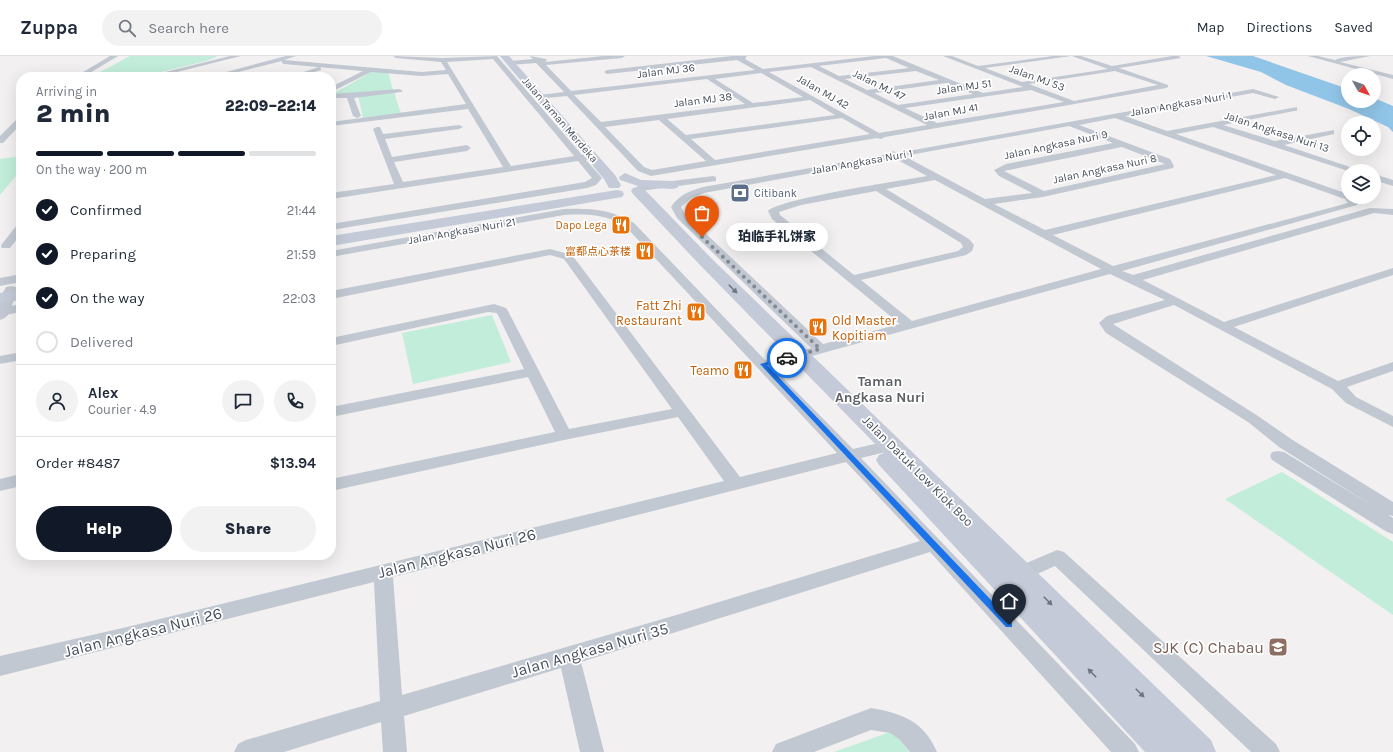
<!DOCTYPE html>
<html lang="en">
<head>
<meta charset="utf-8">
<style>
  :root { --surface:#fff; --page:#f2f2f3; --text:#1f2937; --muted:#747a83; --line:#e0e1e3; --accent:#111827 }
  body { margin:0; font-family:Karla,"Noto Sans SC",sans-serif; background:var(--page); color:var(--text); height:100vh; display:flex; flex-direction:column; font-size:15px; white-space:nowrap }
  * { box-sizing:border-box; margin:0 }
  p { font-size:13px; color:var(--muted) }
  .icon { flex:none; width:22px; height:22px; fill:none; stroke:currentColor; stroke-width:2; stroke-linecap:round; stroke-linejoin:round }
  .map { position:relative; flex:1; overflow:hidden }
  .side { position:absolute; left:16px; top:16px; width:320px; height:488px; display:flex; flex-direction:column; background:var(--surface); border-radius:16px; box-shadow:0 4px 16px #0002 }
  .side>* { flex:none }
  .needle { width:26px; rotate:130deg }
  .buttons { position:absolute; left:1341px; top:12px; display:grid; gap:8px }
  .buttons a { display:grid; place-items:center; width:40px; height:40px; border-radius:50%; background:var(--surface); box-shadow:0 4px 16px #0002; font-size:20px }
  .pin { position:absolute; display:grid; place-items:center; width:34px; height:34px; color:#fff; margin:-41px -17px; border-radius:50% 50% 50% 0; rotate:-45deg; box-shadow:0 0 4px #0007 }
  .pin .icon { rotate:45deg }
  .courier { position:absolute; display:grid; place-items:center; width:40px; height:40px; margin:-20px; border:3px solid #1a73e8; border-radius:50%; background:#fff; color:#222; box-shadow:0 1px 5px #0007 }
  .bubble { position:absolute; height:28px; border-radius:14px; background:var(--surface); box-shadow:0 4px 16px #0002; font-size:13px; font-weight:800; line-height:28px; text-align:center }
  .overview em { font-style:normal; font-weight:800 }
  .overview div { display:flex; flex-direction:column-reverse }
  .overview { display:flex; align-items:center; justify-content:space-between; height:68px; padding:0 20px }
  h1 { font-size:26px; font-weight:800; line-height:30px }
  .bar { display:grid; grid-template-columns:repeat(4,1fr); gap:6px 4px; align-content:center; height:48px; padding:0 20px }
  .bar i { height:5px; border-radius:3px; background:var(--line) }
  .bar .on { background:var(--accent) }
  .bar p { grid-column:span 4 }
  .line { display:flex; align-items:center; gap:10px; padding:0 20px; border-top:1px solid var(--line) }
  .line div { flex:1 }
  .round { display:grid; place-items:center; flex:none; width:42px; height:42px; border-radius:21px; background:var(--page) }
  ol { padding:0 20px; list-style:none }
  li { display:flex; align-items:center; gap:12px; height:44px }
  li p { margin-inline-start:auto }
  li .icon { padding:4px; border-radius:50%; background:var(--accent); color:#fff; stroke-width:4 }
  li:last-child { color:var(--muted) }
  li i { width:22px; height:22px; border:2px solid var(--line); border-radius:50% }
  .button { display:flex; gap:8px; margin-top:auto; padding:8px 20px }
  .button a { flex:1; height:46px; border-radius:24px; background:var(--accent); color:#fff; font-size:16px; font-weight:800; line-height:46px; text-align:center }
  .button a+a { background:var(--page); color:var(--text) }
  header { display:flex; align-items:center; gap:24px; box-sizing:border-box; height:56px; padding:0 20px; background:var(--surface); border-bottom:1px solid var(--line) }
  header strong { font-size:19px }
  nav { display:flex; gap:22px; margin-inline-start:auto; font-size:14px }
  .search { width:280px; height:36px; background:var(--page); display:flex; align-items:center; gap:10px; box-sizing:border-box; padding:0 14px; border-radius:22px; color:var(--muted); font-size:15px }
  .map>svg:first-child { display:block }
  .green { fill:#c2edda }
  .water { fill:#91c5e7 }
  .lines { fill:none; stroke-linecap:round; stroke-linejoin:round }
  .minor { fill:#c2c8d1; fill-rule:evenodd }
  .tertiary { fill:#c2c8d1; fill-rule:evenodd }
  .secondary { fill:#c4cad7; fill-rule:evenodd }
  .oneway { fill:#6e7581 }
  .route { fill:#1a73e8 }
  .done { stroke:#848890; stroke-width:4; stroke-dasharray:0 7.2 }
  .labels { text-anchor:middle; dominant-baseline:central; stroke-width:3.5; stroke-linejoin:round; paint-order:stroke }
  .far-street-label { font-size:11px; fill:#49505c; stroke:#fff }
  .far-service-label { font-size:11px; fill:#4e5e75; stroke:#fff; text-anchor:start }
  .far-food-label { font-size:11px; fill:#c56008; stroke:#fff; text-anchor:end }
  .food-label { font-size:13px; fill:#c56008; stroke:#fff; text-anchor:end }
  .street-label { font-size:13px; fill:#49505c; stroke:#fff }
  .neighbourhood-label { font-size:14px; font-weight:bold; fill:#5d5f64; stroke:#fff }
  .near-street-label { font-size:16px; fill:#49505c; stroke:#fff }
  .near-education-label { font-size:16px; fill:#785e54; stroke:#fff; text-anchor:end }
</style>
</head>
<body>
<header>
<strong>Zuppa</strong>
<div class="search"><svg class="icon" aria-label="search" viewBox="0 0 24 24"><circle cx="10" cy="10" r="6"/><path d="M15 15l6 6"/></svg>Search here</div>
<nav><a>Map</a><a>Directions</a><a>Saved</a></nav>
</header>
<div class="map">
<svg width="1393" height="696" viewBox="0 0 1393 696">
  <rect width="100%" height="100%" fill="#f2f0f0"/>
  <g class="green">
    <path d="M130 0H218L206 5 140 21H91Z"/>
    <path d="M373 15 388 16 393 34 333 38Z"/>
    <path d="M394 36 401 58 363 62 358 39Z"/>
    <path d="M21 100V114L0 139V103Z"/>
    <path d="M492 259 511 306 413 328 402 277Z"/>
    <path d="M1282 416 1393 486V559L1225 443Z"/>
    <path d="M893 675 909 696H834Z"/>
  </g>
  <path class="water" d="M1206 0H1253L1348 33V45H1374V42L1393 50V76L1388 71 1349 53 1286 29 1261 16Z"/>
  <g class="lines">
    <g class="minor">
      <path d="M110 0H118L83 21H75Z"/>
      <path d="M230 0H241L157 21H145Z"/>
      <path d="M286 0H296L284 4 422 16 446 14 441 6 396 2 393 0 443 2 497 0 582 99H591V103L586 104 602 122 596 129 587 132 331 174V168L585 126 592 122 578 105 331 143V137L394 128 373 73 377 71H380L383 78 459 69 463 71 459 73 385 83 392 101 467 89 471 92 467 95 394 106 403 126 503 111 468 53 331 70V66L466 48 448 18 422 20 371 16 331 36V31L363 15 284 8 282 7V5L219 21H208ZM493 3 574 100 511 110 447 6Z"/>
      <path d="M530 0 546 3 547 4 545 6 603 0H625L622 2 546 9 571 35 755 14 737 4 607 18 604 16 607 14 732 0H747L745 3 763 13 874 0H893L983 37 1023 31 943 0H952L978 10 1053 0H1071L985 12 1022 26 1108 13 1072 0H1081L1112 10 1172 0H1179L1181 2 1119 12 1168 29V31L1166 32 885 81 881 83 877 82 651 120 638 115 567 40 537 43V39H540L564 36 536 7 510 9 507 7 510 5 533 3ZM886 2 909 12 839 20 819 10ZM811 11 927 69 879 77 769 16ZM916 15 939 24 867 34 845 23ZM1115 15 1158 29 1074 45 1029 28ZM761 17 803 41 753 47 715 23ZM707 23 745 48 601 66 574 39ZM946 27 973 38 898 49 874 37ZM1031 34 1064 46 937 67 905 52ZM810 44 835 59 686 79 667 63ZM842 62 870 78 715 104 691 83ZM659 64 706 105 652 114 644 111 605 71Z"/>
      <path d="M1308 0H1318L1335 4C1342 0 1360 0 1370 0L1340 6 1393 19V23Z"/>
      <path d="M319 11 321 12V14L298 21H288Z"/>
      <path d="M399 33 403 35 401 36 354 42 361 60 357 62 353 60 347 42H331V38Z"/>
      <path d="M1253 33 1279 41 1275 43 1253 37 1125 60 1167 75 1297 51V55H1294L1223 69 1275 85 1334 74V78L1284 89 1362 115H1348L1213 71 1176 78 1348 138V141H1354L1359 147 1357 149 1122 215 1133 219 1370 152 1393 153V159L1374 157 1143 224 1224 266 1393 212V219L1234 271 1338 325 1393 306V315L1347 331 1356 341 1393 360V371L1346 347 1332 333 1174 249 1113 268 1258 360 1291 383 1393 446V460L1387 459 1279 391 1248 366 1106 277 1099 267 1107 260 1165 244 1110 218 772 311 853 393 892 384 898 385 900 389 898 393 861 402 1135 688 1139 696H1111L930 496 581 606 604 696H580L561 612 404 660 407 696H383L381 666 284 696H234L238 688 246 684 380 645 374 526 0 620V600L127 571 724 425 678 361 564 384 331 435V423L555 376 528 321 331 361V351L524 313 497 257 488 256 331 290V282L494 248 506 252 508 255 569 373 672 353 564 203 550 199 331 243V235L550 193 572 199 740 421 837 397 626 171C607 158 587 158 564 159L331 201V195L564 153C589 152 612 153 634 167L765 304 811 292 677 162 671 151C679 139 689 135 703 131L889 98 893 95 897 97ZM1115 62 1276 119 1045 174 994 148 1043 141 1173 112 1174 110 1170 103 1079 69ZM1069 70 1113 87 1006 108 994 114 999 120 1032 137 985 143 904 100ZM1122 91 1165 108 1044 135 1004 115ZM894 102 927 120C904 124 778 143 768 155L772 163 900 268 823 288 685 158 681 151 691 142 704 137ZM1285 122 1345 143 1348 147 1113 210 1053 179ZM935 124 1101 213 912 265 861 224 966 199 972 195 974 189 969 183 886 133ZM876 135 961 187 963 191 958 195 854 219 780 159 779 156 801 149ZM846 406 920 485 673 560 402 639 393 521Z"/>
      <path d="M18 62H21V68L3 87H0V80Z"/>
      <path d="M1374 118 1393 124V130L1374 124Z"/>
      <path d="M713 120 716 121V125L640 135 635 132 640 129Z"/>
      <path d="M21 168V178L10 192H2L1 190 2 188 17 169Z"/>
      <path d="M21 218V226L0 230V222Z"/>
      <path d="M21 248V256L0 260V252Z"/>
      <path d="M21 296V304L0 308V300Z"/>
      <path d="M1278 395 1284 396 1393 462V478L1387 476 1272 404 1270 400 1272 396Z"/>
      <path d="M21 418V430L0 435V423Z"/>
      <path d="M1057 494 1064 496 1276 688 1280 696H1251L1055 510 1015 528 1008 525 1005 520 1008 515Z"/>
      <path d="M871 652C901 657 924 665 937 696H910L899 683 890 677 871 674 814 696H772L776 688Z"/>
    </g>
    <path class="tertiary" d="M11 230 16 231 18 234 8 259 5 262 0 264V242L6 231Z"/>
    <g class="secondary">
      <path d="M500 0H509L615 119 621 129 619 132H609L604 123Z"/>
      <path d="M625 117 641 124 672 125 677 126 679 129 677 132 672 133 641 131 620 124 619 121Z"/>
      <path d="M638 131 643 132 712 203 1211 684 1216 696H1145L879 409 876 404 879 399 884 397 700 209 633 138 631 135 633 132Z"/>
      <path d="M617 134 622 135 624 138 622 141 331 190V180Z"/>
      <path d="M21 234V244L0 247V237Z"/>
    </g>
  </g>
  <defs><path id="oneway-solid" d="M-6-.8H1V-3.2L6.5 0L1 3.2V.8H-6Z"/></defs>
  <g class="oneway">
    <use href="#oneway-solid" transform="translate(733 233) rotate(45)"/>
    <use href="#oneway-solid" transform="translate(1048 545) rotate(45)"/>
    <use href="#oneway-solid" transform="translate(1092 617) rotate(-134)"/>
    <use href="#oneway-solid" transform="translate(1140 637) rotate(45)"/>
  </g>
  <path class="route" d="M785 301 790 302 767 309 1012 566V571H1006L760 308Z"/>
  <g class="lines">
    <path class="done" d="M702 181 820 293 787 302"/>
  </g>
  <defs>
    <symbol id="bank-square" viewBox="-11 -11 22 22"><rect x="-9" y="-9" width="18" height="18" rx="4" fill="#5c6f8a" stroke="#fff"/><path d="M-6-4H6V4H-6ZM0-2.3a2.3 2.3 0 1 0 0 4.6a2.3 2.3 0 1 0 0-4.6Z" fill="#fff"/></symbol>
    <symbol id="restaurant-square" viewBox="-11 -11 22 22"><rect x="-9" y="-9" width="18" height="18" rx="4" fill="#e8710a" stroke="#fff"/><path d="M-5-6h1v4h1v-4h1v4h1v-4h1v5L-1.5 .5V6h-2V.5L-5-1ZM5-6V6H3V1.5H1.5Q1.5-4 5-6Z" fill="#fff"/></symbol>
    <symbol id="school-square" viewBox="-11 -11 22 22"><rect x="-9" y="-9" width="18" height="18" rx="4" fill="#8d6e63" stroke="#fff"/><path d="M0-5L7-2L0 1L-7-2ZM-4 1L0 2.5L4 1V4Q0 6-4 4Z" fill="#fff"/></symbol>
  </defs>
  <g fill-rule="evenodd">
    <use href="#bank-square" x="729" y="126" width="22" height="22"/>
    <use href="#restaurant-square" x="610" y="158" width="22" height="22"/>
    <use href="#restaurant-square" x="634" y="184" width="22" height="22"/>
    <use href="#restaurant-square" x="685" y="245" width="22" height="22"/>
    <use href="#restaurant-square" x="807" y="260" width="22" height="22"/>
    <use href="#restaurant-square" x="732" y="303" width="22" height="22"/>
    <use href="#school-square" x="1267" y="580" width="22" height="22"/>
  </g>
  <g class="labels">
    <g class="far-street-label">
      <text transform="translate(666 15) rotate(-7)">Jalan MJ 36</text>
      <text transform="translate(1037 22) rotate(20)">Jalan MJ 53</text>
      <text transform="translate(879 29) rotate(26)">Jalan MJ 47</text>
      <text transform="translate(964 31) rotate(-8)">Jalan MJ 51</text>
      <text transform="translate(823 36) rotate(30)">Jalan MJ 42</text>
      <text transform="translate(703 44) rotate(-7)">Jalan MJ 38</text>
      <text transform="translate(1181 48) rotate(-10)">Jalan Angkasa Nuri 1</text>
      <text transform="translate(951 56) rotate(-10)">Jalan MJ 41</text>
      <text transform="translate(560 64) rotate(49)">Jalan Taman Merdeka</text>
      <text transform="translate(1277 76) rotate(18)">Jalan Angkasa Nuri 13</text>
      <text transform="translate(1056 89) rotate(-12)">Jalan Angkasa Nuri 9</text>
      <text transform="translate(862 106) rotate(-10)">Jalan Angkasa Nuri 1</text>
      <text transform="translate(1105 113) rotate(-12)">Jalan Angkasa Nuri 8</text>
      <text transform="translate(462 175) rotate(-10)">Jalan Angkasa Nuri 21</text>
    </g>
    <g class="far-service-label">
      <text x="754" y="137">Citibank</text>
    </g>
    <g class="far-food-label">
      <text x="607" y="169">Dapo Lega</text>
      <text x="631" y="195">富都点心茶楼</text>
    </g>
    <g class="food-label">
      <text x="682" y="249">Fatt Zhi<tspan x="682" dy="15">Restaurant</tspan></text>
      <text x="832" y="264" text-anchor="start">Old Master<tspan x="832" dy="15">Kopitiam</tspan></text>
      <text x="729" y="314">Teamo</text>
    </g>
    <g class="street-label">
      <text transform="translate(918 415) rotate(45)">Jalan Datuk Low Kiok Boo</text>
    </g>
    <g class="neighbourhood-label">
      <text x="880" y="325">Taman<tspan x="880" dy="16">Angkasa Nuri</tspan></text>
    </g>
    <g class="near-street-label">
      <text transform="translate(457 497) rotate(-14)">Jalan Angkasa Nuri 26</text>
      <text transform="translate(143 576) rotate(-14)">Jalan Angkasa Nuri 26</text>
      <text transform="translate(590 594) rotate(-16)">Jalan Angkasa Nuri 35</text>
    </g>
    <g class="near-education-label">
      <text x="1264" y="591">SJK (C) Chabau</text>
    </g>
  </g>
</svg>
<div class="buttons">
<a><svg class="needle" viewBox="-14 -14 28 28"><path d="M0-13l5 13h-10z" fill="#e53935"/><path d="M0 13l5-13h-10z" fill="#747a83"/></svg></a>
<a><svg class="icon" aria-label="locate" viewBox="0 0 24 24"><circle cx="12" cy="12" r="6"/><path d="M12 2v4M12 18v4M2 12h4M18 12h4"/></svg></a>
<a><svg class="icon" aria-label="layers" viewBox="0 0 24 24"><path d="M12 4l9 5-9 5-9-5zM3 14l9 5 9-5"/></svg></a>
</div>
<div class="pin" style="left:702px;top:181px;background:#ea580c"><svg class="icon" aria-label="bag" viewBox="0 0 24 24"><path d="M5 8h14l-1 12H6zM9 8a3 3 0 0 1 6 0"/></svg></div>
<div class="pin" style="left:1009px;top:569px;background:#1f2937"><svg class="icon" aria-label="home" viewBox="0 0 24 24"><path d="M3 11l9-7 9 7M6 9v11h12V9"/></svg></div>
<div class="courier" style="left:787px;top:302px"><svg class="icon" aria-label="car" viewBox="0 0 24 24"><path d="M5 17H2v-5l4-1 3-4h7l3 4 3 1v5h-3M9 17h6M6 11h13"/><circle cx="7" cy="17" r="2"/><circle cx="17" cy="17" r="2"/></svg></div>
<div class="bubble" style="left:726px;top:167px;width:102px">珀临手礼饼家</div>
<section class="side">
<div class="overview"><div><h1>2 min</h1><p>Arriving in</p></div><em>22:09–22:14</em></div>
<div class="bar"><i class="on"></i><i class="on"></i><i class="on"></i><i></i><p>On the way · 200 m</p></div>
<ol>
<li><svg class="icon" aria-label="check" viewBox="0 0 24 24"><path d="M5 12l5 5 9-10"/></svg>Confirmed<p>21:44</p></li>
<li><svg class="icon" aria-label="check" viewBox="0 0 24 24"><path d="M5 12l5 5 9-10"/></svg>Preparing<p>21:59</p></li>
<li><svg class="icon" aria-label="check" viewBox="0 0 24 24"><path d="M5 12l5 5 9-10"/></svg>On the way<p>22:03</p></li>
<li><i></i>Delivered</li>
</ol>
<div class="line" style="height:72px"><a class="round"><svg class="icon" aria-label="person" viewBox="0 0 24 24"><circle cx="12" cy="8" r="4"/><path d="M4 21q1-7 8-7t8 7"/></svg></a><div><b>Alex</b><p>Courier · 4.9</p></div><a class="round"><svg class="icon" aria-label="chat" viewBox="0 0 24 24"><path d="M4 5h16v11H9l-5 4z"/></svg></a><a class="round"><svg class="icon" aria-label="phone" viewBox="0 0 24 24"><path d="M5 4h4l2 5-3 2q2 4 5 5l2-3 5 2v4C11 20 4 13 5 4z"/></svg></a></div>
<div class="line" style="height:52px"><div>Order #8487</div><b>$13.94</b></div>
<div class="button"><a>Help</a><a>Share</a></div>
</section>
</div>
</body>
</html>
